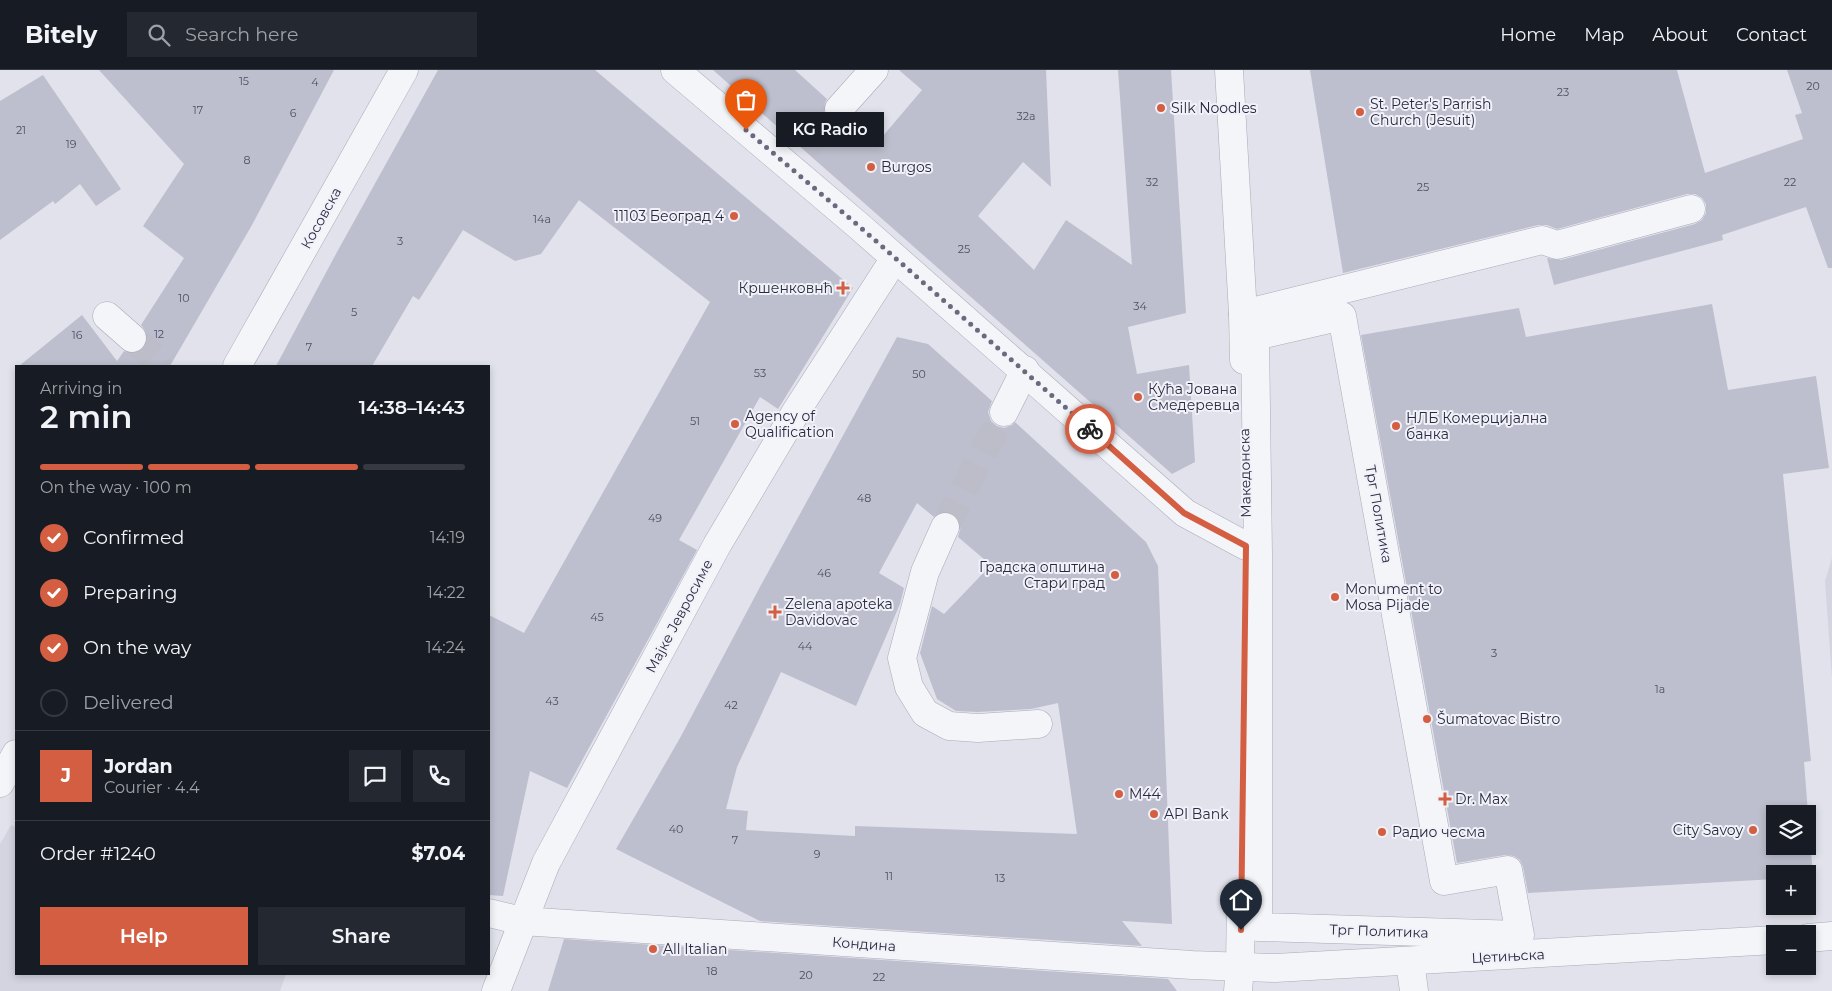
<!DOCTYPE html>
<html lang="en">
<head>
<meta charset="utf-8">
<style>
  :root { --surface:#171b24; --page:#242831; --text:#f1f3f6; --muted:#9ea1a6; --line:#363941; --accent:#d45e42 }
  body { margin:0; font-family:Montserrat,sans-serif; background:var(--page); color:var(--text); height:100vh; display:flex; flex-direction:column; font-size:19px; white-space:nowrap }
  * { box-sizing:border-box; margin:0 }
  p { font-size:16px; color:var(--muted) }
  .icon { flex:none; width:28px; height:28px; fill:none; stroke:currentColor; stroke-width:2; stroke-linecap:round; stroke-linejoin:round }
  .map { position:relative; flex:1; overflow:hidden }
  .details { position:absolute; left:15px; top:295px; width:475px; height:610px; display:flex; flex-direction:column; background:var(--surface); border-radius:0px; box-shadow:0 2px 8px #0003 }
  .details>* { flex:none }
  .buttons { position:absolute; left:1766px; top:735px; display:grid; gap:10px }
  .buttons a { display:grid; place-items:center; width:50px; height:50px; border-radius:0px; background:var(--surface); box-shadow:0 2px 8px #0003; font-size:25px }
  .pin { position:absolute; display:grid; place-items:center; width:42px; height:42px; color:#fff; margin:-51px -21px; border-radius:50% 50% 50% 0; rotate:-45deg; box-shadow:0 0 5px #0007 }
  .pin .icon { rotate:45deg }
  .courier { position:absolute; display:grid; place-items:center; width:50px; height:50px; margin:-25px; border:4px solid #d45e42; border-radius:50%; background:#fff; color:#222; box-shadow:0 1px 6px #0007 }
  .bubble { position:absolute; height:35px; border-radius:0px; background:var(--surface); box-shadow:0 2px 8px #0003; font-size:16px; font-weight:600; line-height:35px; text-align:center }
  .head em { font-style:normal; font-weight:600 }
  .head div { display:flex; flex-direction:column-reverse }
  .head { display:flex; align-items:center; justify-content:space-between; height:85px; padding:0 25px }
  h1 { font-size:32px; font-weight:600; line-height:38px }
  .bar { display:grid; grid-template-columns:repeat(4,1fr); gap:8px 5px; align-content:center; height:60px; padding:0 25px }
  .bar i { height:6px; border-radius:4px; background:var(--line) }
  .bar .on { background:var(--accent) }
  .bar p { grid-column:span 4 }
  .line { display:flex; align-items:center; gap:12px; padding:0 25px; border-top:1px solid var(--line) }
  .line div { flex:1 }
  .round { display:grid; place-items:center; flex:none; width:52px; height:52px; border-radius:0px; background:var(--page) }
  ol { padding:0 25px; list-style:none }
  li { display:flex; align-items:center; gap:15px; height:55px }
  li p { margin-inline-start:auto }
  li .icon { padding:5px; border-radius:50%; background:var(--accent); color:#fff; stroke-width:4 }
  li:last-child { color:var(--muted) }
  li i { width:28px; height:28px; border:2px solid var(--line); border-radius:50% }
  .cta { display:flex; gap:10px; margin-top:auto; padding:10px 25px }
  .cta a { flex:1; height:58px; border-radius:0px; background:var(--accent); color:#fff; font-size:20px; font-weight:600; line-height:58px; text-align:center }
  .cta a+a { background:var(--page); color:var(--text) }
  header { display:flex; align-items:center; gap:30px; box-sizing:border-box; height:70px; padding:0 25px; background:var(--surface); border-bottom:1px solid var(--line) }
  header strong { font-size:24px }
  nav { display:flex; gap:28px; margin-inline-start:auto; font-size:18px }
  .search { width:350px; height:45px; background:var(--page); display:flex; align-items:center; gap:12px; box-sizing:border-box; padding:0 18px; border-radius:0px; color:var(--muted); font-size:19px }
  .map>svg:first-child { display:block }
  .built { fill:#d3d4e0 }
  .building { fill:#bebfce; fill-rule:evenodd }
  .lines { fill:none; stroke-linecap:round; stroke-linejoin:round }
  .minor-tunnel { stroke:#bcbdc9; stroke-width:28; stroke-dasharray:28 14; stroke-linecap:butt }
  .minor-casing { stroke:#aaaab9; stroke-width:29 }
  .minor { stroke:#f4f5f9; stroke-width:28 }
  .done { stroke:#696a7e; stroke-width:5; stroke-dasharray:0 9 }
  .route { stroke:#d45e42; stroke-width:6 }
  .poi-dot { fill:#d45e42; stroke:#f1f2f8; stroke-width:2 }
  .labels { text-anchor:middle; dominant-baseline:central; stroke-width:4; stroke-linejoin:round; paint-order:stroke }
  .number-label { font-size:11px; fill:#4e4e66 }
  .poi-label { font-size:14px; fill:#292943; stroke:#f1f2f8; text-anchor:start }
  .street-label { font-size:14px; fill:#292943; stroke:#f1f2f8 }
</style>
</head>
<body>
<header>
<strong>Bitely</strong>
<div class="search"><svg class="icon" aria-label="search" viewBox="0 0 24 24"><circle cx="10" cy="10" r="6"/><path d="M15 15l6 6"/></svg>Search here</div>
<nav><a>Home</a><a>Map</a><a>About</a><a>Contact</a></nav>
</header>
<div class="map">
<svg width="1832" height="921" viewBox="0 0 1832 921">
  <rect width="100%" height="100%" fill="#e1e2eb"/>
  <g class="built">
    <path d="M1832 488V608L1825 511Z"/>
    <path d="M11 755 16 757V904H286L280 921H0V774Z"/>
  </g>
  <g class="building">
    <path d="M99 0H334L252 155 170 296H19L82 245 117 291 124 281 129 283H137L144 278 147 271V263L141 255 184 188 143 156 184 94Z"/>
    <path d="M438 0H595L853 218 778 339 760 327 679 470 697 480 567 718 530 701 503 826 489 825V545L524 563 710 232 579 130 541 184 515 191 463 160 419 230 413 226 372 296H276L337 182Z"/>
    <path d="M713 0H795L827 29 824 35V43L829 51 835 54H843L851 49 877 73 922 20 899 0H1046L1051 117 1023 92 978 146 1034 200 1066 150 1132 195 1118 0H1171L1186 243 1128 257 1137 304 1189 295 1195 392 1172 404Z"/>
    <path d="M1310 0H1677L1705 103 1803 69 1795 45 1802 43 1787 0H1832V198H1828L1806 137 1722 165 1723 170 1554 215 1547 188 1561 190 1695 154 1702 150 1706 143V134L1702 128 1695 124H1687L1557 159 1547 155H1538L1343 203Z"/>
    <path d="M43 5 121 119 96 136 80 114 55 134 53 131 0 170V31Z"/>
    <path d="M1712 234 1728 320 1816 306 1829 398 1783 404 1811 691 1804 692 1813 807H1808V804H1775V809L1528 823 1523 797 1520 790 1514 786 1505 785 1457 793 1361 265 1519 238 1526 267ZM1775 744H1808V776H1775Z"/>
    <path d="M897 267 928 274 992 331 988 342 991 351 997 356 1004 358 1012 355 1015 352 1146 472 1158 496 1172 854 1122 851 1142 876 760 851 616 779 680 668 761 515ZM917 433 934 447 936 444 944 441 952 443 957 447 961 456 958 467 991 495 944 544 932 536 920 583 937 629 956 641 978 642 1031 639 1058 633 1077 764 855 756V766L746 760 748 741 726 739 737 697 781 602 856 636 900 534 904 518 879 503Z"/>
    <path d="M564 869 1168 909 1177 921H548Z"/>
  </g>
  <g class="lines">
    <g class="minor-tunnel">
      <path d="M804 79 839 39"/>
      <path d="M132 268 165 296"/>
      <path d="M945 457 1004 342"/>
    </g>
    <defs>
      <g id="minor">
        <path d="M675 0 860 157 1185 443 1246 476"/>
        <path d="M1229 0 1243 244 1244 290"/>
        <path d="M839 39 874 0"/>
        <path d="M1243 244 1542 170 1557 175 1691 139"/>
        <path d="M107 246 132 268"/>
        <path d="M1342 246 1444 811 1508 800 1520 865 1258 857V484L1255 266Z"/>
        <path d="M237 296 404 0"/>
        <path d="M1004 342 1025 300"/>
        <path d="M945 457 925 502 902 588 909 617 925 643 949 656 978 658 1038 654"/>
        <path d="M0 713 16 684"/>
        <path d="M489 843 522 851 1192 895 1275 898 1775 870"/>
        <path d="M1808 868 1832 866"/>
        <path d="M1410 892 1414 921"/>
        <path d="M496 921 546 793 717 475 797 340 895 188"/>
        <path d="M1238 921 1240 897 1241 828"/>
      </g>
    </defs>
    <use href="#minor" class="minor-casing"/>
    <use href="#minor" class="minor"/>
  </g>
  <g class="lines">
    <path class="done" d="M746 60 860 157 1090 359"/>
    <path class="route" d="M1090 359 1184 443 1246 476 1241 860"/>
  </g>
  <g class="poi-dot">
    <circle cx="1161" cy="38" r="5"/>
    <circle cx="1360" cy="42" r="5"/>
    <circle cx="871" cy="97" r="5"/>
    <circle cx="734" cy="146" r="5"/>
    <path d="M840.5 210.5h5v5h5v5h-5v5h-5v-5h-5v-5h5z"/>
    <circle cx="1138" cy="327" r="5"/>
    <circle cx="735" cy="354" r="5"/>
    <circle cx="1396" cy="356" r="5"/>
    <circle cx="1115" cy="505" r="5"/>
    <circle cx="1335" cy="527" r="5"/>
    <path d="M772.5 534.5h5v5h5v5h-5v5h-5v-5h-5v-5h5z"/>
    <circle cx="1427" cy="649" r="5"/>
    <circle cx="1119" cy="724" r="5"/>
    <path d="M1442.5 721.5h5v5h5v5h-5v5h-5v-5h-5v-5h5z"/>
    <circle cx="1154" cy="744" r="5"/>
    <circle cx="1753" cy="760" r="5"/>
    <circle cx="1382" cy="762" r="5"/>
    <circle cx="653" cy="879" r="5"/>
  </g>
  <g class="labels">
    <g class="number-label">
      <text x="244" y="11">15</text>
      <text x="315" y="12">4</text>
      <text x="1813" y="16">20</text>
      <text x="1563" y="22">23</text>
      <text x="198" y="40">17</text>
      <text x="293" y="43">6</text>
      <text x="1026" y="46">32a</text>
      <text x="21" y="60">21</text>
      <text x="71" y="74">19</text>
      <text x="247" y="90">8</text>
      <text x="1152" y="112">32</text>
      <text x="1790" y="112">22</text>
      <text x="1423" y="117">25</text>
      <text x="542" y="149">14a</text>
      <text x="400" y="171">3</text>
      <text x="964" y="179">25</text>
      <text x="184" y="228">10</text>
      <text x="1140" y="236">34</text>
      <text x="354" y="242">5</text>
      <text x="159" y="264">12</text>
      <text x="77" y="265">16</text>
      <text x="309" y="277">7</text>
      <text x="760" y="303">53</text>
      <text x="919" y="304">50</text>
      <text x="695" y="351">51</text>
      <text x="864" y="428">48</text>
      <text x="655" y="448">49</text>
      <text x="824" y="503">46</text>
      <text x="597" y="547">45</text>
      <text x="805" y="576">44</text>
      <text x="1494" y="583">3</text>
      <text x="1660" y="619">1a</text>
      <text x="552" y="631">43</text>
      <text x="731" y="635">42</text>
      <text x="676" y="759">40</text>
      <text x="735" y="770">7</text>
      <text x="817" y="784">9</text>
      <text x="889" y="806">11</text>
      <text x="1000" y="808">13</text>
      <text x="712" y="901">18</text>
      <text x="806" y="905">20</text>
      <text x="879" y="907">22</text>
    </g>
    <g class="poi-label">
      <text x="1370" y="34">St. Peter's Parrish<tspan x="1370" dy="16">Church (Jesuit)</tspan></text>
      <text x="1171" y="38">Silk Noodles</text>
      <text x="881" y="97">Burgos</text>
      <text x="724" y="146" text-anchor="end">11103 Београд 4</text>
      <text x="833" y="218" text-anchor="end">Кршенковнћ</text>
      <text x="1148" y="319">Кућа Јована<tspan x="1148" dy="16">Смедеревца</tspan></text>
      <text x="745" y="346">Agency of<tspan x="745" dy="16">Qualification</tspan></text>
      <text x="1406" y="348">НЛБ Комерцијална<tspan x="1406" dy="16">банка</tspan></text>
      <text x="1105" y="497" text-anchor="end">Градска општина<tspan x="1105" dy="16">Стари град</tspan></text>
      <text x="1345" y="519">Monument to<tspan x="1345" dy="16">Mosa Pijade</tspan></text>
      <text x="785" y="534">Zelena apoteka<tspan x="785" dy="16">Davidovac</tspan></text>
      <text x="1437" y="649">Šumatovac Bistro</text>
      <text x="1129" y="724">M44</text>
      <text x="1455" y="729">Dr. Max</text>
      <text x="1164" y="744">API Bank</text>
      <text x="1743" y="760" text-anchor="end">City Savoy</text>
      <text x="1392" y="762">Радио чесма</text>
      <text x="663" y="879">All Italian</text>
    </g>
    <g class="street-label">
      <text transform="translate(321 148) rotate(-61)">Косовска</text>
      <text transform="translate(1245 403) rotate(-91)">Македонска</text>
      <text transform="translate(1379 444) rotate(80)">Трг Политика</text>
      <text transform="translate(679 546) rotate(-62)">Мајке Јевросиме</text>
      <text transform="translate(1379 861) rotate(2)">Трг Политика</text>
      <text transform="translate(864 874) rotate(4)">Кондина</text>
      <text transform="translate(1508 886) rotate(-3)">Цетињска</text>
    </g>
  </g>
</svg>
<div class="buttons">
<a><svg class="icon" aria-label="layers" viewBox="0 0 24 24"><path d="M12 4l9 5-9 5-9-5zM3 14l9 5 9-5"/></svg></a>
<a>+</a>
<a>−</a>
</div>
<div class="pin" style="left:746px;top:60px;background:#ea580c"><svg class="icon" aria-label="bag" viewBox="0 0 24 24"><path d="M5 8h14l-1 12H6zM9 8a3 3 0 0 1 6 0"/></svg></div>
<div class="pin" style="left:1241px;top:860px;background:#1f2937"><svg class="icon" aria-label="home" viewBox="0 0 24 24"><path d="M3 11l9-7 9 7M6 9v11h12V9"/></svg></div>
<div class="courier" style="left:1090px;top:359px"><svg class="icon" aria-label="bike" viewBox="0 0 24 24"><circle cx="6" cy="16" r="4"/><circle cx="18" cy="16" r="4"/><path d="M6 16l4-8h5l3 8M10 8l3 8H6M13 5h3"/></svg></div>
<div class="bubble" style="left:776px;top:42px;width:108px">KG Radio</div>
<section class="details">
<div class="head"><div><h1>2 min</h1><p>Arriving in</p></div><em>14:38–14:43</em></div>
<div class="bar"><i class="on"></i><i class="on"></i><i class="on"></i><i></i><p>On the way · 100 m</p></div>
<ol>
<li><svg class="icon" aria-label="check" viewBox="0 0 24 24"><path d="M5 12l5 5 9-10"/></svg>Confirmed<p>14:19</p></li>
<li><svg class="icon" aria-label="check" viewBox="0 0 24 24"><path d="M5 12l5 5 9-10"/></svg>Preparing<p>14:22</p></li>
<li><svg class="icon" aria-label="check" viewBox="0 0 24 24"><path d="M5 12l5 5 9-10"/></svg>On the way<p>14:24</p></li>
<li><i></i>Delivered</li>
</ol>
<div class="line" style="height:90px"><b class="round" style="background:var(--accent);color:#fff">J</b><div><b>Jordan</b><p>Courier · 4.4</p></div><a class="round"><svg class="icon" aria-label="chat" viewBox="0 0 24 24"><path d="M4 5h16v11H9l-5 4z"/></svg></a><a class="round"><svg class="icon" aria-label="phone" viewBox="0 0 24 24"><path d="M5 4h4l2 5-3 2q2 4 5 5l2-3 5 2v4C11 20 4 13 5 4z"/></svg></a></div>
<div class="line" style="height:65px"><div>Order #1240</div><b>$7.04</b></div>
<div class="cta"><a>Help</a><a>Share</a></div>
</section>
</div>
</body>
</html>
